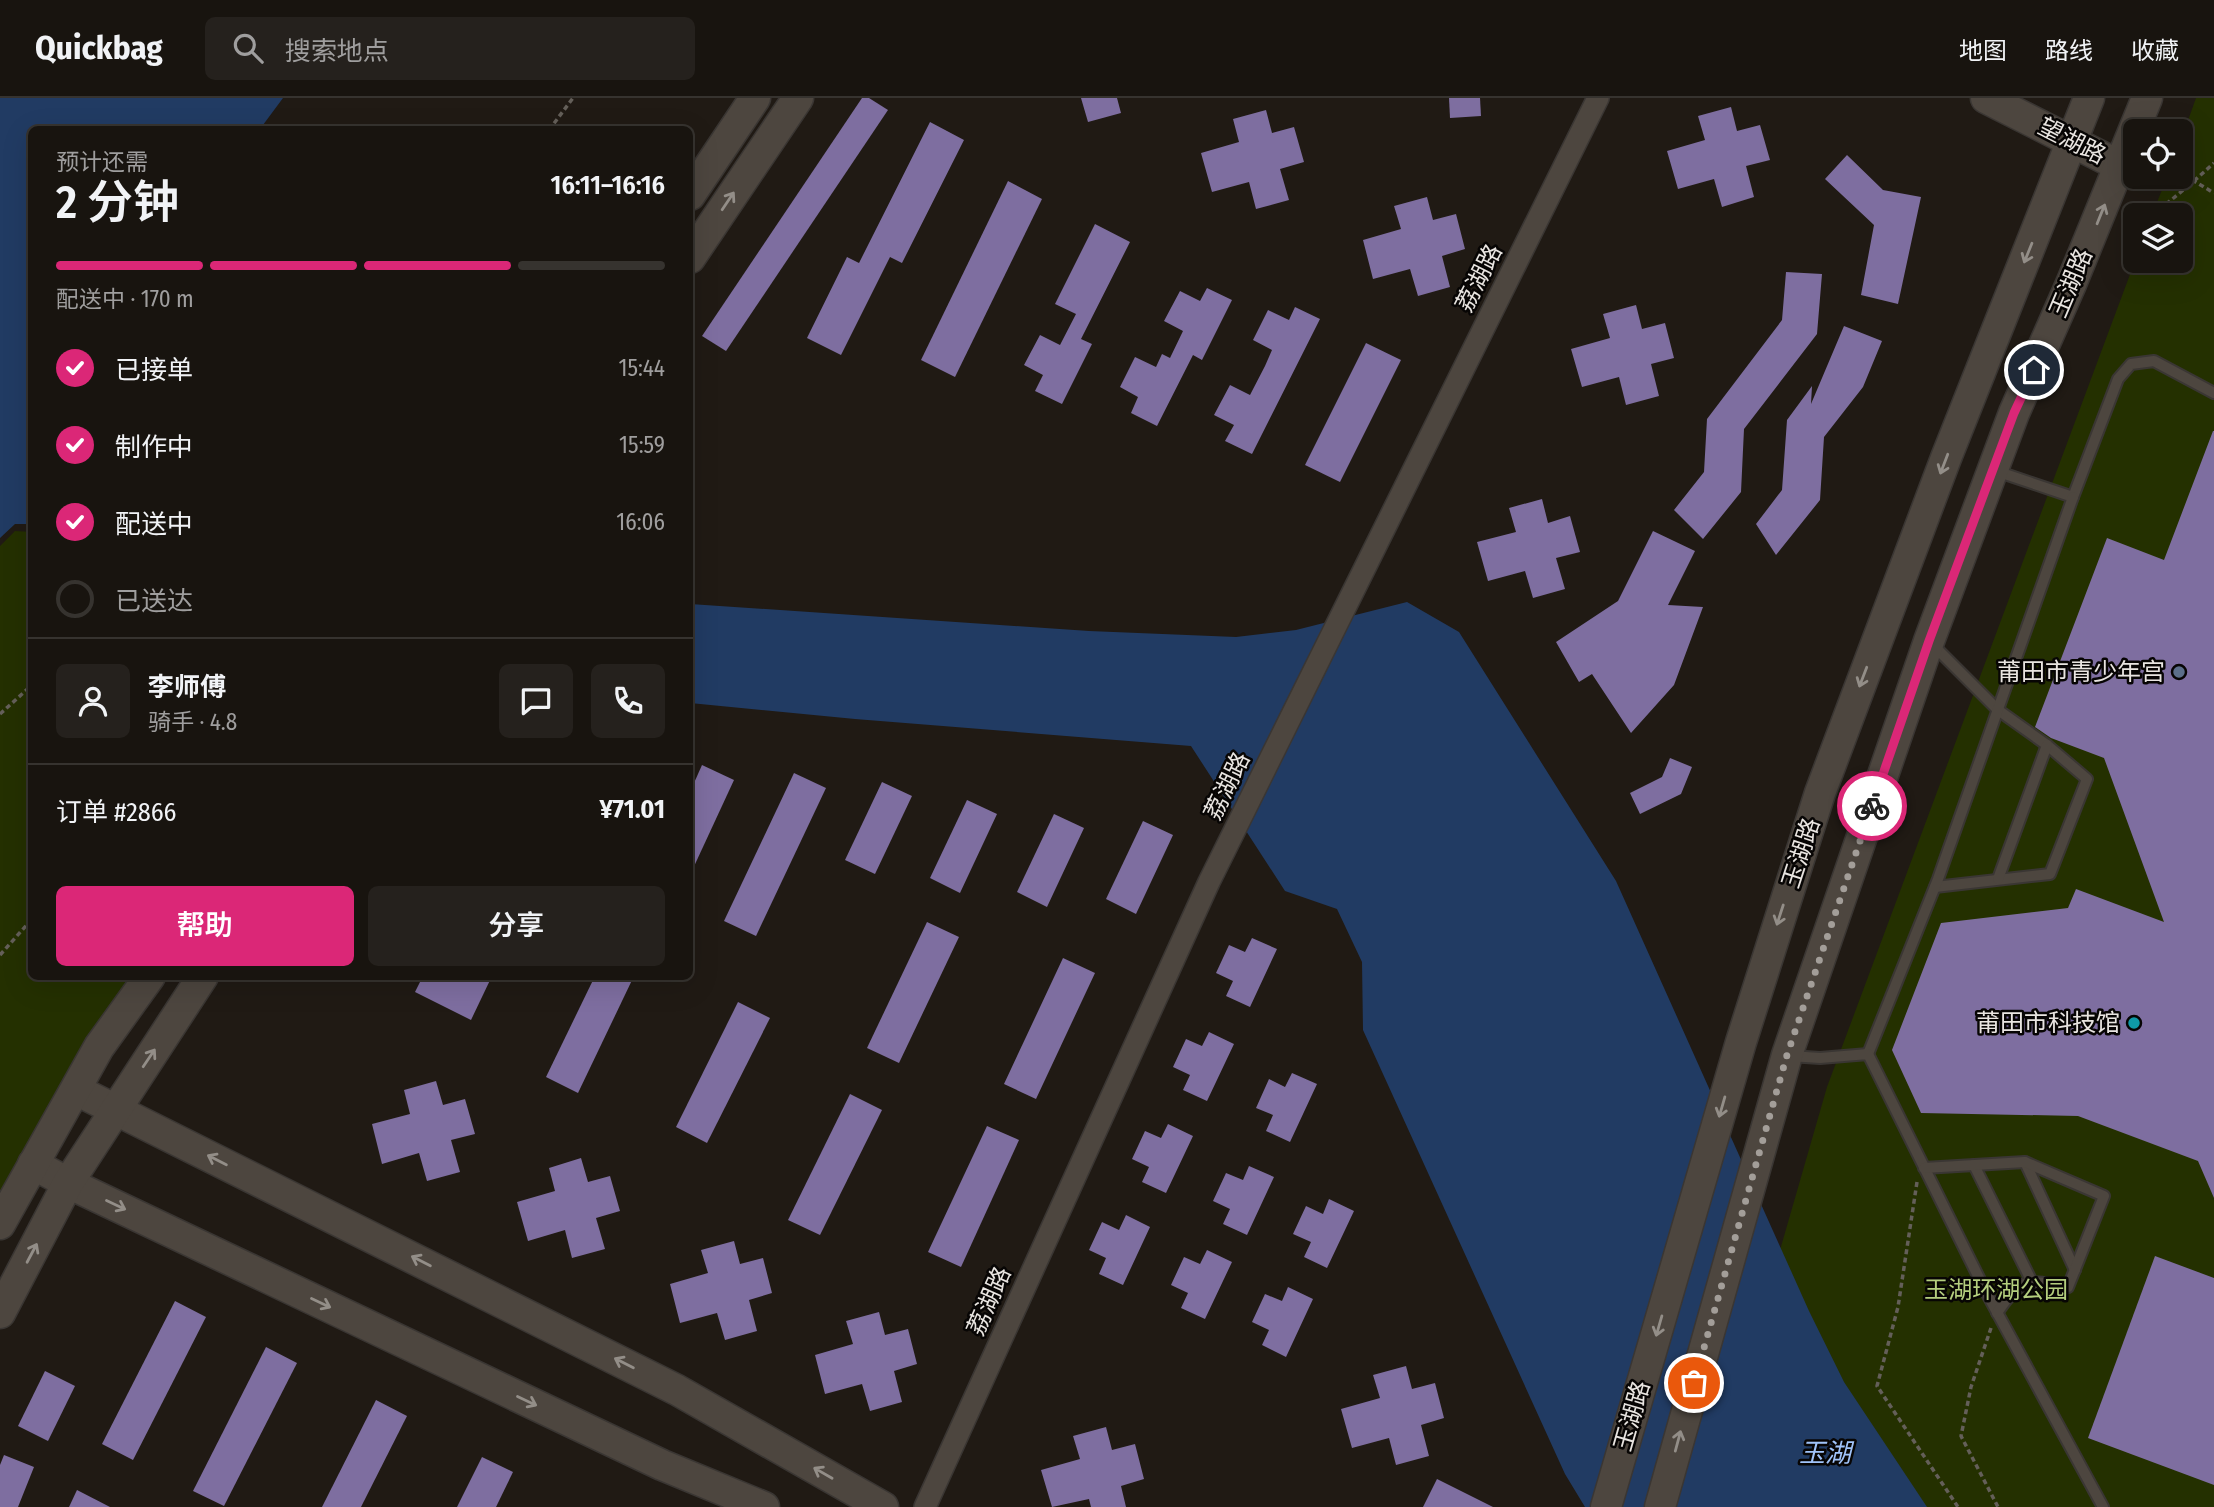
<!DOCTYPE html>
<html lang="zh">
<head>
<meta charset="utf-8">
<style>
  :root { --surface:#18140f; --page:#25211d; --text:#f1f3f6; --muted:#9f9e9e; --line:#36332f; --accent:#db2777 }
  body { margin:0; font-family:"Fira Sans Condensed","Noto Sans SC",sans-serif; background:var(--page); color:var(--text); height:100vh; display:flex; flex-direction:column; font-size:26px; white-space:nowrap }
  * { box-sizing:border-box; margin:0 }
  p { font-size:23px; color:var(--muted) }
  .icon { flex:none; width:38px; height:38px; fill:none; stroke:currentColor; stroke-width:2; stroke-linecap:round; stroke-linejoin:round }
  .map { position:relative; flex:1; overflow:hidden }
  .sheet { position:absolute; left:28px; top:28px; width:665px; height:854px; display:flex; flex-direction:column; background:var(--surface); border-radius:10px; box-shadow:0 7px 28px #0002,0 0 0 2px var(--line) }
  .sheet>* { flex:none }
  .buttons { position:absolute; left:2123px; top:21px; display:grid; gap:14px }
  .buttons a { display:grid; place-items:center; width:70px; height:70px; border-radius:10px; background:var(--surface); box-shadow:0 7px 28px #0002,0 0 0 2px var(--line); font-size:35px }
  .pin { position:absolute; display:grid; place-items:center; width:60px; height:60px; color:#fff; margin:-30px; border:4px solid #fff; border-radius:50%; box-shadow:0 2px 7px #0007 }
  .courier { position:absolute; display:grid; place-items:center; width:70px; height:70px; margin:-35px; border:5px solid #db2777; border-radius:50%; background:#fff; color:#222; box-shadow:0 2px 9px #0007 }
  .head em { font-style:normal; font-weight:600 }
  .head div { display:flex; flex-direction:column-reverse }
  .head { display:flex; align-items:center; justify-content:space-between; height:119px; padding:0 28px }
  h1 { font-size:46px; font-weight:600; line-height:52px }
  .bar { display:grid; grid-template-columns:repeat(4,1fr); gap:10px 7px; align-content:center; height:84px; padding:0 28px }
  .bar i { height:9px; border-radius:5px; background:var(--line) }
  .bar .selected { background:var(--accent) }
  .bar p { grid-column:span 4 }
  .line { display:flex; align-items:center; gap:18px; padding:0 28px; border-top:2px solid var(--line) }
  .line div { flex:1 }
  .round { display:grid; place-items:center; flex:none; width:74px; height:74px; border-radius:10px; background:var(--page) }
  ol { padding:0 28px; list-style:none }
  li { display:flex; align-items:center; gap:21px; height:77px }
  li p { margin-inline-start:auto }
  li .icon { padding:7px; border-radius:50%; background:var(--accent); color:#fff; stroke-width:4 }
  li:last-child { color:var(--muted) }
  li i { width:38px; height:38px; border:4px solid var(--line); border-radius:50% }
  .primary-button { display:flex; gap:14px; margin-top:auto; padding:14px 28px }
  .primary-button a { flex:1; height:80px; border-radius:10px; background:var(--accent); color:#fff; font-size:28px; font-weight:600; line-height:80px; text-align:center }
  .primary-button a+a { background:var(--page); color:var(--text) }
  header { display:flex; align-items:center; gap:42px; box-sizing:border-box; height:98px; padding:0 35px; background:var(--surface); border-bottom:2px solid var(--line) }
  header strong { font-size:33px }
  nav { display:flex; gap:38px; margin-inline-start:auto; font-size:24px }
  .search { width:490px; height:63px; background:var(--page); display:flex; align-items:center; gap:18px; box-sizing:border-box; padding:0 24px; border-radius:10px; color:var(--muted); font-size:26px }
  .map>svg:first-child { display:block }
  .green { fill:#243000 }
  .water { fill:#213b63 }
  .building { fill:#7e6ea0 }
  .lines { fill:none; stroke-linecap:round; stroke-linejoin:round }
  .lane-casing { stroke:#3a3633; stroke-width:14 }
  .street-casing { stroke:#3a3633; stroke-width:24 }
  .secondary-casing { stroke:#3a3633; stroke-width:33 }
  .path { stroke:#645f59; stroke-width:3.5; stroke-dasharray:5 3.5; stroke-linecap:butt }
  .lane { stroke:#4d463f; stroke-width:10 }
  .street { stroke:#4d463f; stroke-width:21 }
  .secondary { stroke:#4d463f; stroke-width:30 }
  .oneway { stroke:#938e88 }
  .done { stroke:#a39e99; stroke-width:7; stroke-dasharray:0 12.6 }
  .route { stroke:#db2777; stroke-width:9 }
  .service-dot { fill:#5c6f8a; stroke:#070504; stroke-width:2.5 }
  .culture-dot { fill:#0f9aa8; stroke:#070504; stroke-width:2.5 }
  .labels { text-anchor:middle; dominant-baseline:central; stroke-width:5; stroke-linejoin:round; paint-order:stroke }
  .street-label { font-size:24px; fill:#e9e5e1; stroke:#070504 }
  .poi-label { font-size:24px; fill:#e9e5e1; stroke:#070504; text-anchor:end }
  .park-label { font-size:24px; fill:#b4ce7e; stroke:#070504 }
  .water-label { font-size:26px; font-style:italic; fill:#a0c3f9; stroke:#070504 }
</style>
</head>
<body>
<header>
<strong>Quickbag</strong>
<div class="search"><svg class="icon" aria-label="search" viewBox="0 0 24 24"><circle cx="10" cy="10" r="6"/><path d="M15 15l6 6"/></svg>搜索地点</div>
<nav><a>地图</a><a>路线</a><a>收藏</a></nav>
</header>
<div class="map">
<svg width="2214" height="1409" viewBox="0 0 2214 1409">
  <rect width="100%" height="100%" fill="#201a14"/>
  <g class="green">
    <path d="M2196 0H2214V1409H1706L1827 989 2135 163H2180V117H2152L2167 79H2180L2181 42Z"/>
    <path d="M15 433 32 434V878L134 879 0 1101V448Z"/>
  </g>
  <g class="water">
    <path d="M0 0H283L260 31 32 32 31 426H15L0 440Z"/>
    <path d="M1407 504 1459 534 1616 783 1809 1213 1844 1284 1927 1409H1585L1565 1376 1363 932 1362 864 1337 811 1285 793 1191 648 855 621 690 605V506L1089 533 1236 539 1296 532Z"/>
  </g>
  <g class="building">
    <path d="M862 0H869L888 12 726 253 702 238Z"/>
    <path d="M1081 0H1117L1121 15 1088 24Z"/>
    <path d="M1449 0H1480L1481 18 1450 20Z"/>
    <path d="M1731 9 1737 33 1760 27 1770 62 1746 68 1754 99 1722 109 1714 81 1678 91 1667 53 1705 42 1698 18Z"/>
    <path d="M1266 12 1272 35 1294 29 1304 64 1280 71 1289 102 1256 111 1249 84 1212 94 1201 55 1239 44 1233 21Z"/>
    <path d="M930 24 964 42 902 165 890 159 841 257 807 240 847 159 859 165Z"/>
    <path d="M1847 57 1883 92 1921 99 1898 206 1861 197 1874 127 1825 81Z"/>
    <path d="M1008 83 1042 101 955 279 921 262Z"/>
    <path d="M1427 99 1433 122 1456 116 1465 151 1442 158 1450 189 1418 198 1410 171 1373 181 1363 142 1401 131 1394 108Z"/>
    <path d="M1095 126 1130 144 1081 241 1092 246 1062 306 1035 293 1043 277 1024 267 1040 237 1060 247 1076 216 1055 206Z"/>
    <path d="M1786 174 1822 176 1817 236 1744 331 1741 394 1703 441 1674 412 1704 374 1707 321 1782 222Z"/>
    <path d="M1207 190 1232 202 1202 262 1193 257 1157 328 1131 315 1138 299 1120 289 1135 259 1156 269 1162 256 1170 260 1183 233 1164 223 1180 193 1200 203Z"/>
    <path d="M1636 207 1642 231 1665 225 1674 260 1651 266 1659 298 1626 307 1619 279 1582 289 1571 251 1610 240 1603 216Z"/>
    <path d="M1295 209 1320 221 1252 356 1225 343 1234 327 1214 317 1230 287 1250 297 1265 268 1272 252 1253 242 1268 212 1289 222Z"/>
    <path d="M1844 228 1882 243 1863 289 1824 339 1820 402 1776 457 1756 426 1782 392 1787 322 1812 288 1811 306Z"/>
    <path d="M1366 245 1401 262 1340 384 1305 367Z"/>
    <path d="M2213 333H2214V1100L2198 1063 2078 1018 1921 1015 1892 952 1941 825 2068 810 2076 791 2164 824 2104 660 2051 640 2035 629 2107 440 2164 462Z"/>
    <path d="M1542 401 1548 425 1570 418 1580 454 1556 460 1565 491 1533 500 1525 473 1488 483 1477 444 1516 434 1509 410Z"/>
    <path d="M1653 433 1695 453 1668 507 1703 509 1674 587 1631 635 1592 576 1579 584 1556 544 1618 503Z"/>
    <path d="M1670 660 1692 669 1681 696 1640 716 1630 695 1662 679Z"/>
    <path d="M702 667 734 682 690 777V694Z"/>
    <path d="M794 675 826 690 756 838 724 823Z"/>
    <path d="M882 684 912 698 875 776 845 762Z"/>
    <path d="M967 702 997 716 960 795 930 780Z"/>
    <path d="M1054 716 1084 730 1047 809 1017 794Z"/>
    <path d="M1143 723 1173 737 1136 816 1106 801Z"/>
    <path d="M927 824 959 839 899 965 867 950Z"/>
    <path d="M1252 840 1277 851 1250 909 1226 898 1233 883 1216 875 1229 847 1245 854Z"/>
    <path d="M1063 860 1095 875 1036 1001 1004 986Z"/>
    <path d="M423 878H492L471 922 415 894Z"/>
    <path d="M595 878H634L578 995 546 979Z"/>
    <path d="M738 904 770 920 707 1045 676 1029Z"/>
    <path d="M1209 934 1234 946 1207 1003 1183 992 1190 977 1173 969 1186 941 1202 948Z"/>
    <path d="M1292 975 1317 986 1290 1044 1266 1033 1273 1017 1256 1010 1269 981 1285 989Z"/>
    <path d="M436 983 443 1007 465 1001 475 1036 451 1042 460 1074 427 1083 419 1055 382 1066 372 1026 410 1016 404 992Z"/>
    <path d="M850 996 882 1012 820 1137 788 1122Z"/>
    <path d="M1168 1026 1193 1038 1166 1095 1142 1084 1149 1069 1132 1061 1145 1033 1161 1040Z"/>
    <path d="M987 1028 1019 1042 961 1169 928 1154Z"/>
    <path d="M581 1060 588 1084 610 1078 620 1113 596 1120 605 1151 572 1160 565 1132 528 1143 517 1104 555 1093 549 1070Z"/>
    <path d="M1249 1068 1274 1079 1247 1137 1223 1126 1230 1111 1213 1103 1226 1075 1243 1082Z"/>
    <path d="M1329 1101 1354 1113 1327 1170 1304 1159 1311 1144 1293 1136 1306 1108 1323 1116Z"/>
    <path d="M1126 1117 1150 1129 1123 1187 1099 1176 1106 1160 1089 1152 1102 1124 1119 1132Z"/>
    <path d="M734 1143 740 1166 763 1160 772 1195 749 1202 757 1233 725 1242 717 1215 680 1225 670 1186 708 1175 701 1152Z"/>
    <path d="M1207 1152 1232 1164 1205 1221 1181 1210 1188 1195 1171 1187 1184 1159 1200 1166Z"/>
    <path d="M2155 1158 2214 1180V1387L2088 1340Z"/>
    <path d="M1288 1189 1313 1201 1286 1259 1262 1247 1269 1232 1252 1224 1265 1196 1282 1203Z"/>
    <path d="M175 1203 206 1219 133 1362 102 1346Z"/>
    <path d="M879 1214 885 1237 908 1231 917 1266 894 1273 902 1304 870 1313 862 1286 825 1296 815 1257 853 1246 846 1223Z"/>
    <path d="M266 1249 297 1265 224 1408 193 1393Z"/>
    <path d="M1406 1268 1412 1291 1435 1285 1444 1320 1421 1327 1429 1358 1396 1367 1389 1340 1352 1350 1341 1311 1380 1300 1373 1277Z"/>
    <path d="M45 1273 75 1288 48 1343 18 1328Z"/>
    <path d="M376 1302 407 1318 361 1409H322Z"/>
    <path d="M1106 1329 1112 1352 1135 1346 1144 1381 1121 1388 1126 1409H1091L1089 1401 1052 1409 1041 1372 1080 1361 1073 1338Z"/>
    <path d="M4 1357 34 1369 18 1409H0V1367Z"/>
    <path d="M482 1359 513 1374 496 1409H457Z"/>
    <path d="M1437 1381 1493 1409H1423Z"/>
    <path d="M77 1392 110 1409H69Z"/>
  </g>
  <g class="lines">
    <defs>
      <g id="lane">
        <path d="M1996 373 2073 399 2118 281 2131 266 2154 263 2214 295"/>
        <path d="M1931 545 1998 612 2047 647 2087 681 2050 776 1935 789"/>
        <path d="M1998 781 2047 647"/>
        <path d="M1868 956 1938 781 2073 399"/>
        <path d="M1790 958 1820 960 1868 956 1986 1194 2103 1409"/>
        <path d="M2025 1064 2075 1172"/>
        <path d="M1974 1067 2031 1182"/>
        <path d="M1924 1070 2025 1064 2104 1098 2068 1189C2026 1182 2022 1178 1997 1215"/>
      </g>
      <path id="street" d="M925 1409 1209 784 1598 0"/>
      <g id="secondary">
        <path d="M1986 0 2120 68"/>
        <path d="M690 97 755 0"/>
        <path d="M690 160 798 0"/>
        <path d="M76 992 677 1292 883 1409"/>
        <path d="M33 1066 68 1085 662 1367 764 1409"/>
        <path d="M0 1126 99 949 150 878"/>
        <path d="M0 1215 68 1085 203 878"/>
        <path d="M1606 1409 1741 944 1820 695 1946 360 2089 0"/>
        <path d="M1660 1409 1787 957 1929 543 2014 315 2071 186 2147 0"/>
      </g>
    </defs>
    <use href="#lane" class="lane-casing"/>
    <use href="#street" class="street-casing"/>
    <use href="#secondary" class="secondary-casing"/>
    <g class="path">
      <path d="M549 32 573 0"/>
      <path d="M2194 83 2214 65"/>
      <path d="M2153 117 2194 83 2214 95"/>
      <path d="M0 616 32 587"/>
      <path d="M0 857 32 821"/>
      <path d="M1917 1084 1898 1209 1877 1288 1958 1409"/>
      <path d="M1991 1230 1971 1289 1961 1338 1998 1409"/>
    </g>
    <use href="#lane" class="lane"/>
    <use href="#street" class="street"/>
    <use href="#secondary" class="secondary"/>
  </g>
  <defs><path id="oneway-shaft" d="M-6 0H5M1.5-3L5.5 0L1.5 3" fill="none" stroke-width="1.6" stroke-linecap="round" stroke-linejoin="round" transform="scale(1.75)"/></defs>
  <g class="oneway">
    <use href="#oneway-shaft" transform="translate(728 103) rotate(-56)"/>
    <use href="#oneway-shaft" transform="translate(2101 116) rotate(-68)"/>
    <use href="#oneway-shaft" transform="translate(2028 155) rotate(112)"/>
    <use href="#oneway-shaft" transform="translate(1944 366) rotate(111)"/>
    <use href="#oneway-shaft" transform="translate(1863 579) rotate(111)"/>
    <use href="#oneway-shaft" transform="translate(1780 817) rotate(108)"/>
    <use href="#oneway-shaft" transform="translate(149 960) rotate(-56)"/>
    <use href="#oneway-shaft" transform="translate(1722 1009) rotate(106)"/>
    <use href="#oneway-shaft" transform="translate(217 1062) rotate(-153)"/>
    <use href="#oneway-shaft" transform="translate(116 1107) rotate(25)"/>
    <use href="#oneway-shaft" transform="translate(32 1155) rotate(-62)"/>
    <use href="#oneway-shaft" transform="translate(421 1163) rotate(-153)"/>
    <use href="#oneway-shaft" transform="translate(321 1205) rotate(25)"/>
    <use href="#oneway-shaft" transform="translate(1659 1228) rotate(106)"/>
    <use href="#oneway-shaft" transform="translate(624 1265) rotate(-153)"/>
    <use href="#oneway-shaft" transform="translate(527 1303) rotate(25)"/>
    <use href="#oneway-shaft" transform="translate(1678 1343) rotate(-75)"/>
    <use href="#oneway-shaft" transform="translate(823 1375) rotate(-150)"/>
  </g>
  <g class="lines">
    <path class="done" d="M1694 1285 1787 957 1872 708"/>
    <path class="route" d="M1872 708 1929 543 2014 315 2034 272"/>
  </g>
  <circle class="service-dot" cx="2179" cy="574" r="7"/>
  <circle class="culture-dot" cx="2134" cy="925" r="7"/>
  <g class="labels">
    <g class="street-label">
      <text transform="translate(2072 43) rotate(27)">望湖路</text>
      <text transform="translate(1479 180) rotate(-63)">荔湖路</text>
      <text transform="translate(2071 185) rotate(-67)">玉湖路</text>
      <text transform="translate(1227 688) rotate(-64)">荔湖路</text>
      <text transform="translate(1801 755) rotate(-72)">玉湖路</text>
      <text transform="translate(989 1203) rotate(-66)">荔湖路</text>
      <text transform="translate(1632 1318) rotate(-74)">玉湖路</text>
    </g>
    <g class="poi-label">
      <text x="2165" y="574">莆田市青少年宫</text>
      <text x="2120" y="925">莆田市科技馆</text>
    </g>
    <g class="park-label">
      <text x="1996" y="1192">玉湖环湖公园</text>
    </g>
    <g class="water-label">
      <text x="1825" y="1355">玉湖</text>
    </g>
  </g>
</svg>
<div class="buttons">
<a><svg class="icon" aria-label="locate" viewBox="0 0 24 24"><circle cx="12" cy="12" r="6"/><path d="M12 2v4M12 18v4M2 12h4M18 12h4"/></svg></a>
<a><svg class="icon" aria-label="layers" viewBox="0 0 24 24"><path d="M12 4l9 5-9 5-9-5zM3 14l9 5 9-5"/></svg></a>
</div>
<div class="pin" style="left:1694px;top:1285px;background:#ea580c"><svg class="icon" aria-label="bag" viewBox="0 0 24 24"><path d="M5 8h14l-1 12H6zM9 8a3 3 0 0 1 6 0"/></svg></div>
<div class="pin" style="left:2034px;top:272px;background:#1f2937"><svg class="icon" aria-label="home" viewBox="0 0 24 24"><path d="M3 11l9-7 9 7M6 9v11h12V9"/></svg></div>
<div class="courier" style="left:1872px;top:708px"><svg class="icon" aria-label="bike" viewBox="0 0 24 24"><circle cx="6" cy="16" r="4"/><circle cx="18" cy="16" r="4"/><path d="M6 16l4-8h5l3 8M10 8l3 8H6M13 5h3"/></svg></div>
<section class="sheet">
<div class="head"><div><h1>2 分钟</h1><p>预计还需</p></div><em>16:11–16:16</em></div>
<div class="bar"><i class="selected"></i><i class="selected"></i><i class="selected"></i><i></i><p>配送中 · 170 m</p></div>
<ol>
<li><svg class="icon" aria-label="check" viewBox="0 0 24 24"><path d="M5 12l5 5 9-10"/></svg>已接单<p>15:44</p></li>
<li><svg class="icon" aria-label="check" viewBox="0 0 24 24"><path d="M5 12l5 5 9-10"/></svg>制作中<p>15:59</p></li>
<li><svg class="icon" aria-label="check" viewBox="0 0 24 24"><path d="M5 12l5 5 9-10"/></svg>配送中<p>16:06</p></li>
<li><i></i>已送达</li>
</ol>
<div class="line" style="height:126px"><a class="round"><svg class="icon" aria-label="person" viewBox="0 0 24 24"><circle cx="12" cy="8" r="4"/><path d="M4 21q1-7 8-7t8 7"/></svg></a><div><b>李师傅</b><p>骑手 · 4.8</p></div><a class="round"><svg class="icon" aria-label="chat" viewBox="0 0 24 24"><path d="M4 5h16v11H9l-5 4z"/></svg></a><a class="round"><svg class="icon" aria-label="phone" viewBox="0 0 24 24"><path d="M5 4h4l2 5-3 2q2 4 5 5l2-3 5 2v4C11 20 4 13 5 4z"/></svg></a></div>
<div class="line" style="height:91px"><div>订单 #2866</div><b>¥71.01</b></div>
<div class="primary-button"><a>帮助</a><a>分享</a></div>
</section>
</div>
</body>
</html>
